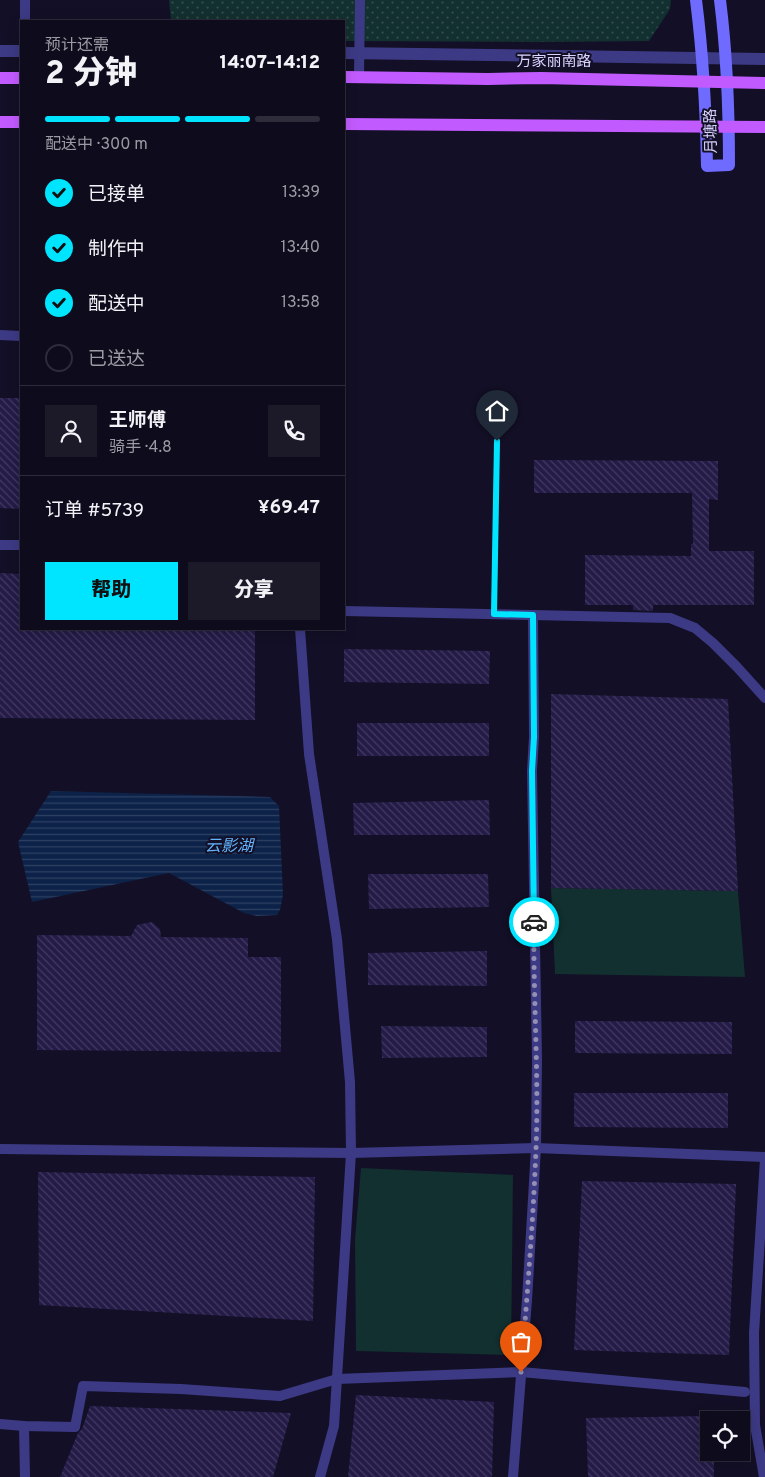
<!DOCTYPE html>
<html lang="zh">
<head>
<meta charset="utf-8">
<style>
  :root { --surface:#0e0b1c; --page:#1c1929; --text:#f1f3f6; --muted:#9b9ba3; --line:#2e2b3b; --accent:#00e5ff }
  body { margin:0; font-family:Overpass,"Noto Sans SC",sans-serif; background:var(--page); color:var(--text); height:100vh; display:flex; flex-direction:column; font-size:19px; white-space:nowrap }
  * { box-sizing:border-box; margin:0 }
  p { font-size:16px; color:var(--muted) }
  .icon { flex:none; width:28px; height:28px; fill:none; stroke:currentColor; stroke-width:2; stroke-linecap:round; stroke-linejoin:round }
  .map { position:relative; flex:1; overflow:hidden }
  .side { position:absolute; left:20px; top:20px; width:325px; height:610px; display:flex; flex-direction:column; background:var(--surface); border-radius:0px; box-shadow:0 2px 12px #0003,0 0 0 1px var(--line) }
  .side>* { flex:none }
  .controls { position:absolute; left:700px; top:1411px; display:grid; gap:10px }
  .controls a { display:grid; place-items:center; width:50px; height:50px; border-radius:0px; background:var(--surface); box-shadow:0 2px 12px #0003,0 0 0 1px var(--line); font-size:25px }
  .pin { position:absolute; display:grid; place-items:center; width:42px; height:42px; color:#fff; margin:-51px -21px; border-radius:50% 50% 50% 0; rotate:-45deg; box-shadow:0 0 5px #0007 }
  .pin .icon { rotate:45deg }
  .courier { position:absolute; display:grid; place-items:center; width:50px; height:50px; margin:-25px; border:4px solid #00e5ff; border-radius:50%; background:#fff; color:#222; box-shadow:0 1px 6px #0007 }
  .head em { font-style:normal; font-weight:800 }
  .head div { display:flex; flex-direction:column-reverse }
  .head { display:flex; align-items:center; justify-content:space-between; height:85px; padding:0 25px }
  h1 { font-size:32px; font-weight:800; line-height:38px }
  .bar { display:grid; grid-template-columns:repeat(4,1fr); gap:8px 5px; align-content:center; height:60px; padding:0 25px }
  .bar i { height:6px; border-radius:4px; background:var(--line) }
  .bar .on { background:var(--accent) }
  .bar p { grid-column:span 4 }
  .line { display:flex; align-items:center; gap:12px; padding:0 25px; border-top:1px solid var(--line) }
  .line div { flex:1 }
  .round { display:grid; place-items:center; flex:none; width:52px; height:52px; border-radius:0px; background:var(--page) }
  ol { padding:0 25px; list-style:none }
  li { display:flex; align-items:center; gap:15px; height:55px }
  li p { margin-inline-start:auto }
  li .icon { padding:5px; border-radius:50%; background:var(--accent); color:#111; stroke-width:4 }
  li:last-child { color:var(--muted) }
  li i { width:28px; height:28px; border:2px solid var(--line); border-radius:50% }
  .button { display:flex; gap:10px; margin-top:auto; padding:10px 25px }
  .button a { flex:1; height:58px; border-radius:0px; background:var(--accent); color:#111; font-size:20px; font-weight:800; line-height:58px; text-align:center }
  .button a+a { background:var(--page); color:var(--text) }
  .map>svg:first-child { display:block }
  .grass { fill:#12302f }
  .park { fill:url(#park-dots) }
  .water { fill:url(#water-rules) }
  .building { fill:url(#building-back-hatch) }
  .lines { fill:none; stroke-linecap:round; stroke-linejoin:round }
  .service { stroke:#3d3a85; stroke-width:5 }
  .minor { stroke:#3d3a85; stroke-width:10 }
  .tertiary { stroke:#3d3a85; stroke-width:12 }
  .secondary { stroke:#6f6bff; stroke-width:12 }
  .primary { stroke:#c25bff; stroke-width:12 }
  .done { stroke:#948fb3; stroke-width:5; stroke-dasharray:0 9 }
  .route { stroke:#00e5ff; stroke-width:6 }
  .labels { text-anchor:middle; dominant-baseline:central; stroke-width:4; stroke-linejoin:round; paint-order:stroke }
  .street-label { font-size:15px; fill:#d9d4ff; stroke:#130f26 }
  .water-label { font-size:16px; font-style:italic; fill:#62b6ff; stroke:#130f26 }
</style>
</head>
<body>
<div class="map">
<svg width="765" height="1477" viewBox="0 0 765 1477">
  <defs>
    <pattern id="park-dots" width="8" height="8" patternUnits="userSpaceOnUse" patternTransform="scale(1.25)"><rect width="8" height="8" fill="#12302f"/><path d="M2 2h.1M6 6h.1" fill="none" stroke="#344d4e" stroke-width="1.8" stroke-linecap="round"/></pattern>
    <pattern id="water-rules" width="6" height="5" patternUnits="userSpaceOnUse" patternTransform="scale(1.25)"><rect width="6" height="5" fill="#0c2248"/><path d="M0 2.5h6" fill="none" stroke="#2f4163"/></pattern>
    <pattern id="building-back-hatch" width="6" height="6" patternUnits="userSpaceOnUse" patternTransform="scale(1.25)"><rect width="6" height="6" fill="#241b47"/><path d="M-1 5l2 2M0 0l6 6M5-1l2 2" fill="none" stroke="#433b63"/></pattern>
  </defs>
  <rect width="100%" height="100%" fill="#130f26"/>
  <g class="grass">
    <path d="M551 888 738 891 745 977 555 974Z"/>
    <path d="M361 1168 513 1175 511 1355 356 1351 355 1239Z"/>
  </g>
  <path class="park" d="M169 0H671L670 9 649 41 540 42 344 41V21H171Z"/>
  <path class="water" d="M51 791 270 797 279 806 283 895 280 910 277 915 257 916 244 913 169 873 32 902 18 842Z"/>
  <g class="building">
    <path d="M0 398H21V509L0 508Z"/>
    <path d="M534 460 718 461V500L709 499V551H754V605H653V611L633 610V605H585V555L691 556V544H693L692 493H534Z"/>
    <path d="M0 573 21 574V629H255V720L0 718Z"/>
    <path d="M344 649 490 651 489 684 344 682Z"/>
    <path d="M551 694 728 699 738 891 551 888Z"/>
    <rect x="357" y="723" width="132" height="33"/>
    <path d="M489 800 490 835H354L353 803Z"/>
    <path d="M368 874H488L489 907 369 909Z"/>
    <path d="M152 922 160 929 161 937 248 938V957H281V1052L37 1050V935L131 936 137 925Z"/>
    <path d="M487 951V986L368 985V953Z"/>
    <path d="M575 1021 732 1022V1054L575 1053Z"/>
    <path d="M381 1026 487 1027V1057L382 1058Z"/>
    <path d="M574 1093H728V1128L574 1127Z"/>
    <path d="M38 1172 315 1177 313 1321 39 1305Z"/>
    <path d="M582 1181 736 1184 729 1355 574 1350Z"/>
    <path d="M356 1395 494 1402 492 1477H348Z"/>
    <path d="M90 1406 291 1413 273 1477H60L78 1433 82 1429Z"/>
    <path d="M709 1416V1452H714V1477H588L586 1418Z"/>
  </g>
  <g class="lines">
    <path class="service" d="M494 614 497 441"/>
    <g class="minor">
      <path d="M25 0V21"/>
      <path d="M359 77 360 0"/>
      <path d="M0 335 21 336"/>
      <path d="M0 545H21"/>
      <path d="M344 611 670 618 695 628 713 643 737 667 765 698"/>
      <path d="M300 629 309 754 337 939 350 1082 351 1153 334 1426 320 1477"/>
      <path d="M0 1149 351 1153 536 1148 765 1157"/>
      <path d="M0 1424 24 1426 75 1427 83 1386 181 1389 280 1396 337 1379 521 1372 745 1392"/>
      <path d="M24 1426 25 1477"/>
      <path d="M513 1477 527 1300 536 1148 537 1059 532 771 534 737 533 615"/>
      <path d="M764 1477 755 1425 754 1333 765 1159"/>
    </g>
    <g class="tertiary">
      <path d="M0 51H21"/>
      <path d="M344 53 765 59"/>
    </g>
    <path class="secondary" d="M696 0C703 55 706 110 707 166L729 165C729 110 727 55 720 0"/>
    <g class="primary">
      <path d="M344 77 488 79 541 78 765 83"/>
      <path d="M0 78H21"/>
      <path d="M0 122H21"/>
      <path d="M344 124 765 127"/>
    </g>
  </g>
  <g class="lines">
    <path class="done" d="M521 1372C527 1298 533 1224 536 1149 539 1073 533 998 534 922"/>
    <path class="route" d="M497 441 494 614 533 615 534 737 532 771 534 922"/>
  </g>
  <g class="labels">
    <g class="street-label">
      <text x="554" y="62">万家丽南路</text>
      <text transform="translate(712 131) rotate(-91)">月塘路</text>
    </g>
    <g class="water-label">
      <text x="229" y="847">云影湖</text>
    </g>
  </g>
</svg>
<div class="controls">
<a><svg class="icon" aria-label="locate" viewBox="0 0 24 24"><circle cx="12" cy="12" r="6"/><path d="M12 2v4M12 18v4M2 12h4M18 12h4"/></svg></a>
</div>
<div class="pin" style="left:521px;top:1372px;background:#ea580c"><svg class="icon" aria-label="bag" viewBox="0 0 24 24"><path d="M5 8h14l-1 12H6zM9 8a3 3 0 0 1 6 0"/></svg></div>
<div class="pin" style="left:497px;top:441px;background:#1f2937"><svg class="icon" aria-label="home" viewBox="0 0 24 24"><path d="M3 11l9-7 9 7M6 9v11h12V9"/></svg></div>
<div class="courier" style="left:534px;top:922px"><svg class="icon" aria-label="car" viewBox="0 0 24 24"><path d="M5 17H2v-5l4-1 3-4h7l3 4 3 1v5h-3M9 17h6M6 11h13"/><circle cx="7" cy="17" r="2"/><circle cx="17" cy="17" r="2"/></svg></div>
<section class="side">
<div class="head"><div><h1>2 分钟</h1><p>预计还需</p></div><em>14:07–14:12</em></div>
<div class="bar"><i class="on"></i><i class="on"></i><i class="on"></i><i></i><p>配送中 · 300 m</p></div>
<ol>
<li><svg class="icon" aria-label="check" viewBox="0 0 24 24"><path d="M5 12l5 5 9-10"/></svg>已接单<p>13:39</p></li>
<li><svg class="icon" aria-label="check" viewBox="0 0 24 24"><path d="M5 12l5 5 9-10"/></svg>制作中<p>13:40</p></li>
<li><svg class="icon" aria-label="check" viewBox="0 0 24 24"><path d="M5 12l5 5 9-10"/></svg>配送中<p>13:58</p></li>
<li><i></i>已送达</li>
</ol>
<div class="line" style="height:90px"><a class="round"><svg class="icon" aria-label="person" viewBox="0 0 24 24"><circle cx="12" cy="8" r="4"/><path d="M4 21q1-7 8-7t8 7"/></svg></a><div><b>王师傅</b><p>骑手 · 4.8</p></div><a class="round"><svg class="icon" aria-label="phone" viewBox="0 0 24 24"><path d="M5 4h4l2 5-3 2q2 4 5 5l2-3 5 2v4C11 20 4 13 5 4z"/></svg></a></div>
<div class="line" style="height:65px"><div>订单 #5739</div><b>¥69.47</b></div>
<div class="button"><a>帮助</a><a>分享</a></div>
</section>
</div>
</body>
</html>
